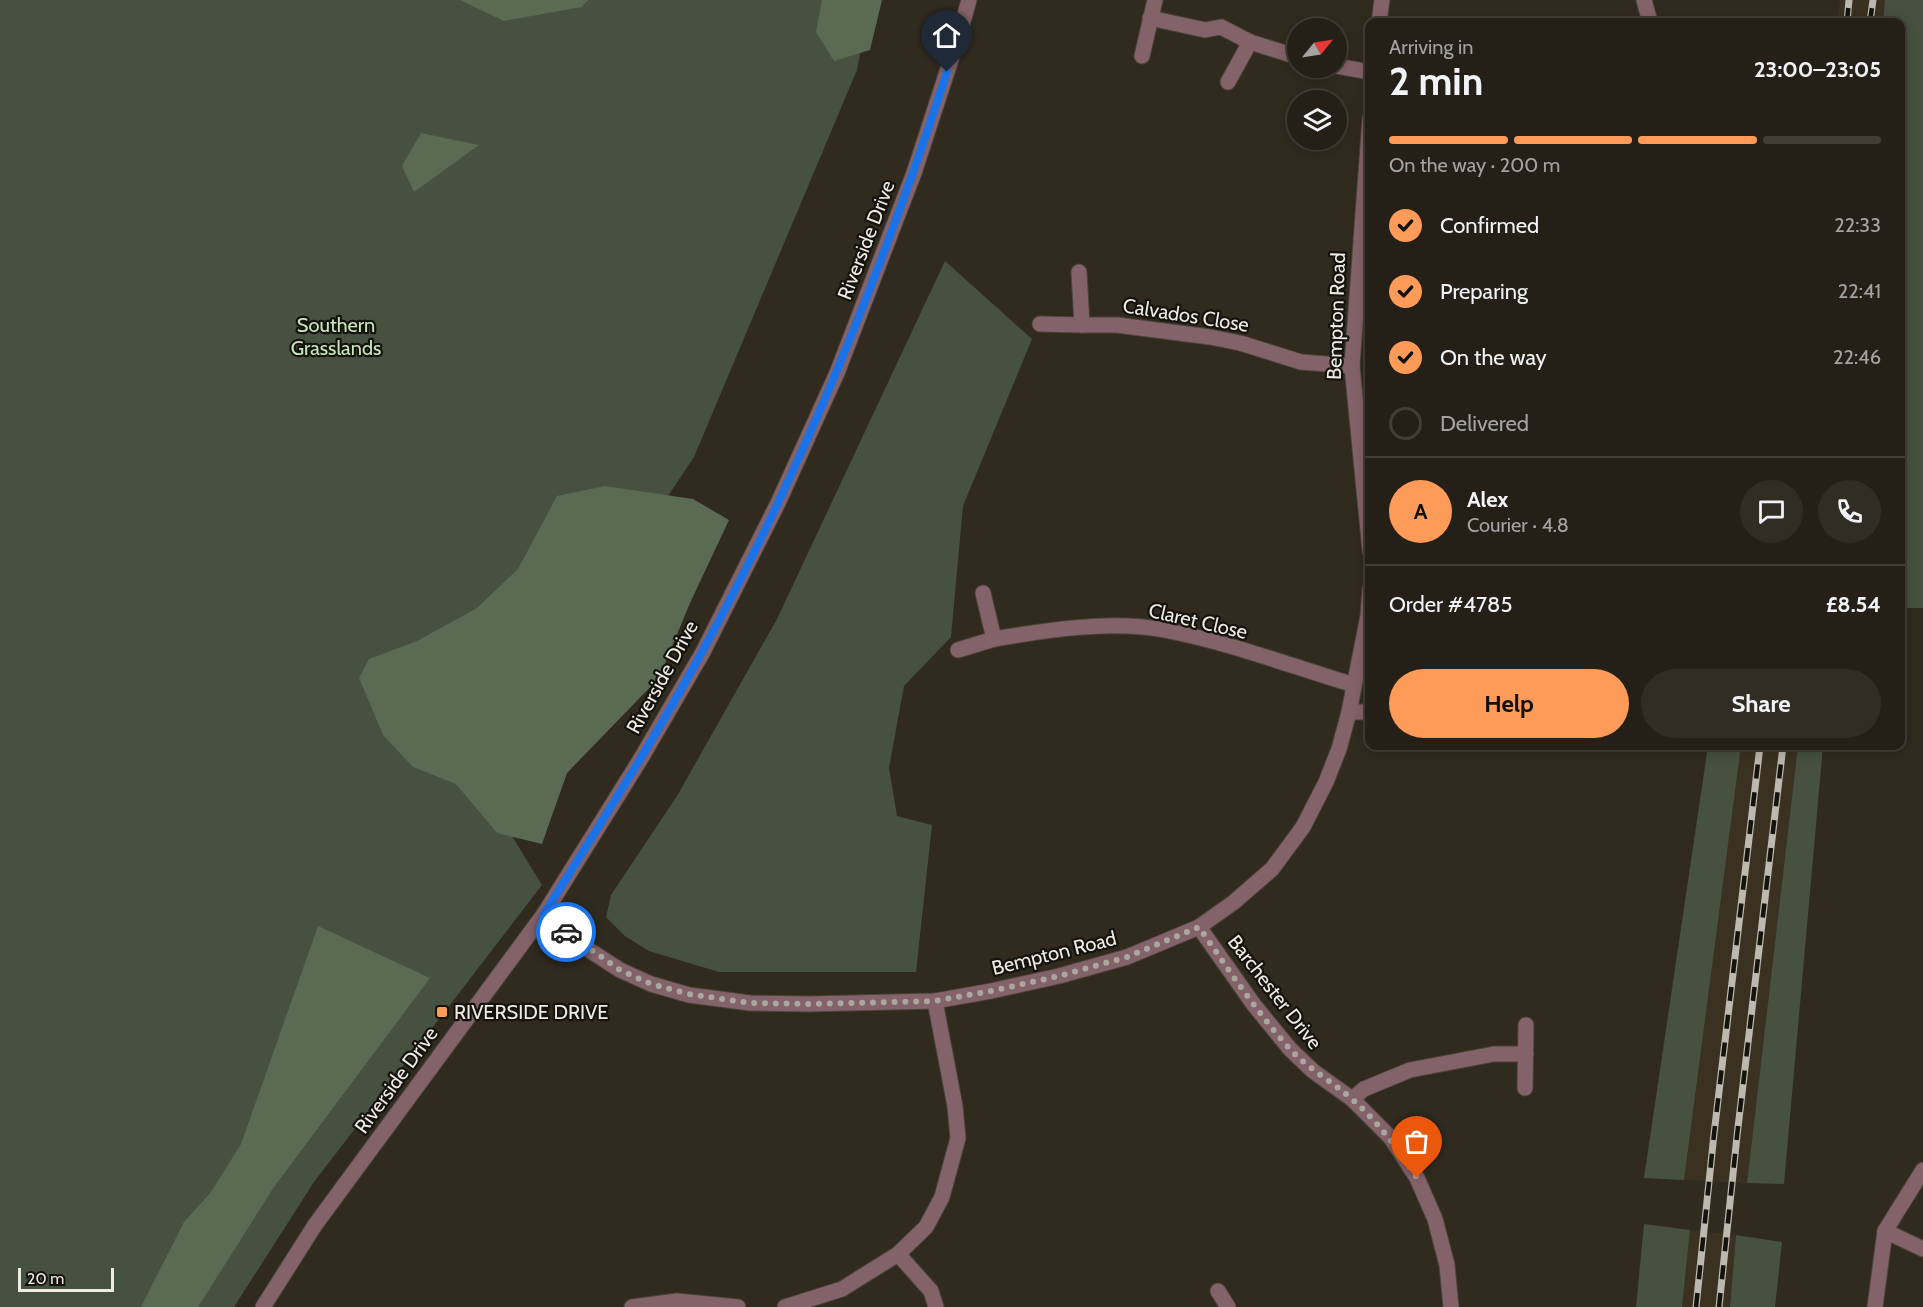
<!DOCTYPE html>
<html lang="en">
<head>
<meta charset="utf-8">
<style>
  :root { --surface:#242017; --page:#302d24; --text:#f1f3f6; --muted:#a3a3a1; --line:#413e36; --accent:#fe9b59 }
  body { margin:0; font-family:Cabin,sans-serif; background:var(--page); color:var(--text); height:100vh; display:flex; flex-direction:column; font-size:22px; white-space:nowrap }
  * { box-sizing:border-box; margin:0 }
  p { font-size:20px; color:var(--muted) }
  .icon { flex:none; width:33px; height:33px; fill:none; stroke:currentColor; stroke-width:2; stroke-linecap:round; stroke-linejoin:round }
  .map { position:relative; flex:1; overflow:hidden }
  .details { position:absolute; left:1365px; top:18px; width:540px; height:732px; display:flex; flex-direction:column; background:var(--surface); border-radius:12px; box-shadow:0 3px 15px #0003,0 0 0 2px var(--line) }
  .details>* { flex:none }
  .needle { width:39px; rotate:60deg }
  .buttons { position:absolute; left:1287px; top:18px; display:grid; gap:12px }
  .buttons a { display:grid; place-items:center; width:60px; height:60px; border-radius:50%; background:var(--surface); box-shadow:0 3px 15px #0003,0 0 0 2px var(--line); font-size:30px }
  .scale { position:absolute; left:18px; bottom:15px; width:96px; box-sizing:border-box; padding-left:6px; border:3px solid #eeebe3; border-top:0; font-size:16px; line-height:21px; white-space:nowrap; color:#eeebe3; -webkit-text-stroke:4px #15130e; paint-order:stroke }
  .pin { position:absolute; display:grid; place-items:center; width:51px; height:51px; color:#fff; margin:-62px -26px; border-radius:50% 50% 50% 0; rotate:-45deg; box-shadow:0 0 6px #0007 }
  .pin .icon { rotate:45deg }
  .courier { position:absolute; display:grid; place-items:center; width:60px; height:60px; margin:-30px; border:4px solid #1a73e8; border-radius:50%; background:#fff; color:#222; box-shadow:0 2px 8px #0007 }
  .summary em { font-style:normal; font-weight:700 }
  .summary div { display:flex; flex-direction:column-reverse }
  .summary { display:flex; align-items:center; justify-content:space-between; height:102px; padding:0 24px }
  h1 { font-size:39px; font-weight:700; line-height:45px }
  .bar { display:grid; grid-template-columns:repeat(4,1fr); gap:9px 6px; align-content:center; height:72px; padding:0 24px }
  .bar i { height:8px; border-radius:4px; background:var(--line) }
  .bar .current { background:var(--accent) }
  .bar p { grid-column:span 4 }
  .line { display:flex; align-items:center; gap:15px; padding:0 24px; border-top:2px solid var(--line) }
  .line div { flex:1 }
  .round { display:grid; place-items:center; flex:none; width:63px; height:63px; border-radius:32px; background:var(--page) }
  ol { padding:0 24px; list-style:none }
  li { display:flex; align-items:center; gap:18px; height:66px }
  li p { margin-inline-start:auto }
  li .icon { padding:6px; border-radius:50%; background:var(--accent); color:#111; stroke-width:4 }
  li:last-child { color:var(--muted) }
  li i { width:33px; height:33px; border:3px solid var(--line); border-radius:50% }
  .button { display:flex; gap:12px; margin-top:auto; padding:12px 24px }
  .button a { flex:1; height:69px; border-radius:36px; background:var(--accent); color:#111; font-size:24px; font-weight:700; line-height:69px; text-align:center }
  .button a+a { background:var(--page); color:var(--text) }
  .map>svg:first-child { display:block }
  .built { fill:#3a3120 }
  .green { fill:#465140 }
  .forest { fill:#5a6a53 }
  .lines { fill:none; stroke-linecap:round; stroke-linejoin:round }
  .minor-casing { stroke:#4b453a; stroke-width:17 }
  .minor { stroke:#846269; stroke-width:15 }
  .rail-casing { stroke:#bdb9b0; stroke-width:7 }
  .rail { stroke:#15130e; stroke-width:4.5; stroke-dasharray:14; stroke-linecap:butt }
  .done { stroke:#aca79e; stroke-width:6; stroke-dasharray:0 10.8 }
  .route { stroke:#1a73e8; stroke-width:8 }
  .poi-dot { fill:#fe9b59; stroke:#15130e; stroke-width:2 }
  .labels { text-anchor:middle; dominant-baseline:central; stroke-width:4.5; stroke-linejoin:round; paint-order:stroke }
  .street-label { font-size:20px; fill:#eeebe3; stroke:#15130e }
  .park-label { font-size:20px; fill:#c8e8b9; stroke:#15130e }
  .poi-label { font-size:20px; fill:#eeebe3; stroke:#15130e; text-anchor:start }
</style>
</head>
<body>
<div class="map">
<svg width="1923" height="1307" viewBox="0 0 1923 1307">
  <rect width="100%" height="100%" fill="#302a1f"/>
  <g class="built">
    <path d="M1840 0H1885L1883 22H1837Z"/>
    <path d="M1741 746H1798L1747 1183 1684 1180Z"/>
    <path d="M1690 1230 1736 1235 1730 1307H1682Z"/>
  </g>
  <g class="green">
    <path d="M0 0H870L857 70 694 457 660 508 425 694 542 885 314 1182 234 1307H0Z"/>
    <path d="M1885 0H1923V608H1901L1900 22H1883Z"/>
    <path d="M945 261 1032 339 963 506 951 637 904 686 889 768 897 816 932 825 916 972H719L649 951 625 936 606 917 611 895 677 796 777 619Z"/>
    <path d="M1708 746H1741L1684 1180 1644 1178Z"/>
    <path d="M1798 746H1823L1784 1184 1747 1183Z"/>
    <path d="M1644 1224 1690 1230 1682 1307H1636Z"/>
    <path d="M1736 1235 1782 1242 1775 1307H1730Z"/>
  </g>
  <g class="forest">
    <path d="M460 0H588L582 7 504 21Z"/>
    <path d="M822 0H882L870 50 834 61 816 32Z"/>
    <path d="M421 133 479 145 414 192 402 166Z"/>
    <path d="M605 486 693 499 729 520 690 603 659 678 567 773 542 844 497 833 456 784 413 767 383 735 359 678 369 659 417 641 477 608 518 569 557 496Z"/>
    <path d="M318 926 430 978 274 1187 198 1307H141L184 1222 211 1192 241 1144Z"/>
  </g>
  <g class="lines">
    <defs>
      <g id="minor">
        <path d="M1644 0 1650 22"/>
        <path d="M1150 18 1205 30 1221 27 1250 42 1228 82"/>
        <path d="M1379 22 1382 0"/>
        <path d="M1250 42 1298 57"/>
        <path d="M1142 56 1155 0"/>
        <path d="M1336 66 1370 72"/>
        <path d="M1370 118 1352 366 1370 551"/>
        <path d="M1040 324 1082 325 1079 272"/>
        <path d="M1082 325H1117L1210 337 1240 343 1301 362 1352 366"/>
        <path d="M983 593 994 639C1047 630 1111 620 1164 630 1228 642 1291 666 1354 685"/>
        <path d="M958 650 994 639"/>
        <path d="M1349 712H1370"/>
        <path d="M544 914 586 948 620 970 651 984 689 995 750 1003 809 1004 935 1001 991 991 1059 976 1127 957 1199 927 1234 902 1272 869 1303 827 1326 782 1339 749 1349 712 1368 616 1370 589"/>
        <path d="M1199 927 1254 1005 1290 1049 1313 1071 1352 1099 1391 1138 1417 1178 1435 1219 1447 1265 1451 1307"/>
        <path d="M1525 1088 1526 1025"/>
        <path d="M1352 1099 1364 1089 1410 1070 1494 1054H1526"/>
        <path d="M1885 1231 1923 1249"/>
        <path d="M898 1254 931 1291 936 1307"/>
        <path d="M1218 1291 1228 1307"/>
        <path d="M263 1307 315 1225 544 914 640 760 703 652 778 503 837 373 914 173 960 32 969 0"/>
        <path d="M632 1307 677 1301 738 1307"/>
        <path d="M785 1307 842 1289 898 1254 926 1227 942 1197 958 1138 955 1106 935 1001"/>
        <path d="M1875 1307 1885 1231 1923 1170"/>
      </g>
    </defs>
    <use href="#minor" class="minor-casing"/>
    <use href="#minor" class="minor"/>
    <defs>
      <g id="rail">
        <path d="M1847 22 1849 0"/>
        <path d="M1870 22 1873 0"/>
        <path d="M1696 1307 1714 1134 1760 746"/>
        <path d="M1719 1307 1737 1136 1783 746"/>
      </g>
    </defs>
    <use href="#rail" class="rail-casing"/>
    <use href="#rail" class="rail"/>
  </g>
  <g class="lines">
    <path class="done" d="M566 932 620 970 651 984 689 994 750 1003 809 1004 935 1001 991 991 1059 976 1127 957 1199 927C1228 969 1256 1011 1289 1048 1309 1070 1332 1081 1353 1100 1379 1123 1398 1149 1417 1178"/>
    <path class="route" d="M566 932 544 914C598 827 653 742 702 652 803 468 882 272 947 72"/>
  </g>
  <rect class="poi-dot" x="436" y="1006" width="12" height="12" rx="3"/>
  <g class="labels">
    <g class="street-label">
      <text transform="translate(866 240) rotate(-69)">Riverside Drive</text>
      <text transform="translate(1186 315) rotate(9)">Calvados Close</text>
      <text transform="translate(1336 316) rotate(-88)">Bempton Road</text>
      <text transform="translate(1198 621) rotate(13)">Claret Close</text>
      <text transform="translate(662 677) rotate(-61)">Riverside Drive</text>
      <text transform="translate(1054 953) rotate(-14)">Bempton Road</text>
      <text transform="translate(1275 992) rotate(52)">Barchester Drive</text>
      <text transform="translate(396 1080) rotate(-54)">Riverside Drive</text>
    </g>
    <g class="park-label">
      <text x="336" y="325">Southern<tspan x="336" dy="23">Grasslands</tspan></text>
    </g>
    <g class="poi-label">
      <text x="454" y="1012">RIVERSIDE DRIVE</text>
    </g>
  </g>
</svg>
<div class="buttons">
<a><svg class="needle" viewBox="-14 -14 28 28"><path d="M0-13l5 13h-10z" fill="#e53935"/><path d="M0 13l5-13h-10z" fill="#a3a3a1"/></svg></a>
<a><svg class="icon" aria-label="layers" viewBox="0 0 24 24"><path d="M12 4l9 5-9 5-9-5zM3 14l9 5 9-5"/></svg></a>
</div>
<div class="scale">20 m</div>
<div class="pin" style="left:1417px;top:1178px;background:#ea580c"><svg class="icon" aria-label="bag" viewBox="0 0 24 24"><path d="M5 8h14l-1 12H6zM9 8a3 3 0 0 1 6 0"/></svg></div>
<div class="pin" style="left:947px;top:72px;background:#1f2937"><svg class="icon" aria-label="home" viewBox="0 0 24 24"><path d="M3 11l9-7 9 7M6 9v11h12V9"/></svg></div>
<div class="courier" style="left:566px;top:932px"><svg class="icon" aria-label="car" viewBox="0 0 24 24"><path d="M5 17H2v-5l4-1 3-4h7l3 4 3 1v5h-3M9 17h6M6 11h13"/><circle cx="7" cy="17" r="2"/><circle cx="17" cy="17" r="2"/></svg></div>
<section class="details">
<div class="summary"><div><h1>2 min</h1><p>Arriving in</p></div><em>23:00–23:05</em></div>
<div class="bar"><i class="current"></i><i class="current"></i><i class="current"></i><i></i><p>On the way · 200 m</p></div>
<ol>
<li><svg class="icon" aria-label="check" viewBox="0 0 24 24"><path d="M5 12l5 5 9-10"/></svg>Confirmed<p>22:33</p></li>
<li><svg class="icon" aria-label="check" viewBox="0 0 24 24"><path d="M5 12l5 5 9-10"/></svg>Preparing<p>22:41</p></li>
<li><svg class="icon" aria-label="check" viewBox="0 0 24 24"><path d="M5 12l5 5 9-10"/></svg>On the way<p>22:46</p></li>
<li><i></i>Delivered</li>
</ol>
<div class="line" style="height:108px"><b class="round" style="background:var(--accent);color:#111">A</b><div><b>Alex</b><p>Courier · 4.8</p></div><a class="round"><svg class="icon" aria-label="chat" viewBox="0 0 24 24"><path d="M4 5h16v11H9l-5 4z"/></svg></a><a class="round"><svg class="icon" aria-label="phone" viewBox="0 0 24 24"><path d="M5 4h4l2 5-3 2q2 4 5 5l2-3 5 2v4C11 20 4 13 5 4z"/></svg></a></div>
<div class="line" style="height:78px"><div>Order #4785</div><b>£8.54</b></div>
<div class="button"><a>Help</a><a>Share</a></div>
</section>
</div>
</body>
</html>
